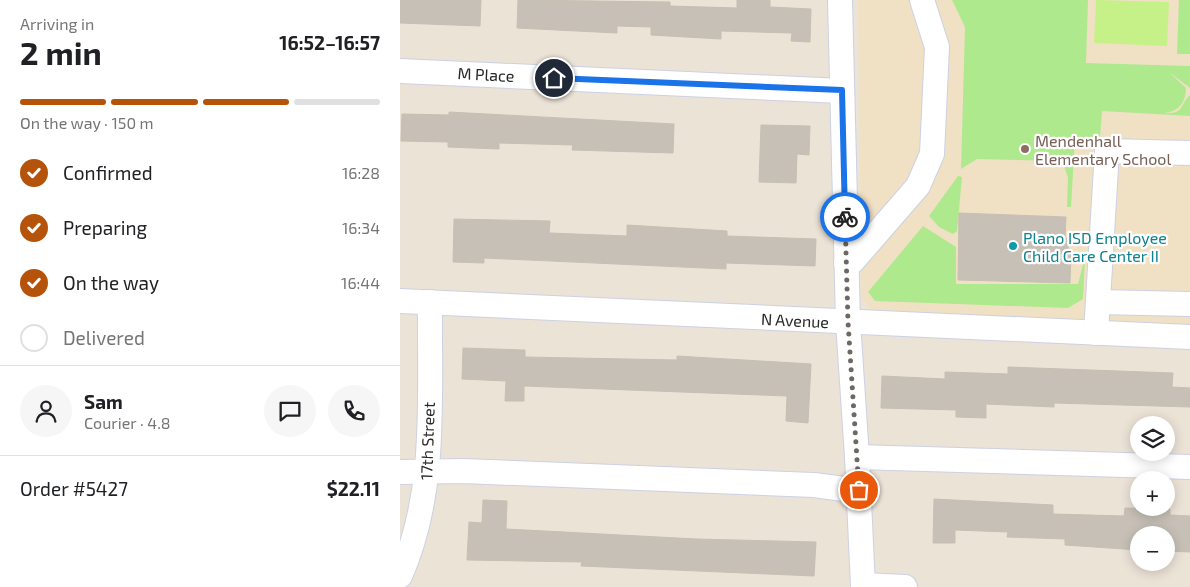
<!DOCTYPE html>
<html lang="en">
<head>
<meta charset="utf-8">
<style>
  :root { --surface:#fff; --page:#f6f6f6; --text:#202124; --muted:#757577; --line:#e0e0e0; --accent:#b45309 }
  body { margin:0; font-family:"Exo 2",sans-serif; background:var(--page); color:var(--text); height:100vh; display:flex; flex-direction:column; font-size:19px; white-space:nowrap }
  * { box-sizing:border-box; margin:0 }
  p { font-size:16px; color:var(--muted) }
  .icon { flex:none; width:28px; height:28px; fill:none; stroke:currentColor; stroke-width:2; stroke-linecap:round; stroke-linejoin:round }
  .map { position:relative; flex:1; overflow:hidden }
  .panel { display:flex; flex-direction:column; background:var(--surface); width:400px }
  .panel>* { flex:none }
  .tools { position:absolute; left:730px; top:416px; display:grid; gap:10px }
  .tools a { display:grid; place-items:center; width:45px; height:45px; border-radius:50%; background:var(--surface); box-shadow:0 2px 12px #0003; font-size:25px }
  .pin { position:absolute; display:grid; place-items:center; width:42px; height:42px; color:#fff; margin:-21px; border:2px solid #fff; border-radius:50%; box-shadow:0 1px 5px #0007 }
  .courier { position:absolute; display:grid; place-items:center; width:50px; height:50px; margin:-25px; border:4px solid #1a73e8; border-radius:50%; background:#fff; color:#222; box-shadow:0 1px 6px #0007 }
  .overview em { font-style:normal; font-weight:700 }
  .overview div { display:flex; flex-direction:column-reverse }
  .overview { display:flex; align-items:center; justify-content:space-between; height:85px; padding:0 20px }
  h1 { font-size:32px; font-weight:700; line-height:38px }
  .bar { display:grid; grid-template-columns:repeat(4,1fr); gap:8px 5px; align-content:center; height:60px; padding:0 20px }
  .bar i { height:6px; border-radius:4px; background:var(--line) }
  .bar .selected { background:var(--accent) }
  .bar p { grid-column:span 4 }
  .line { display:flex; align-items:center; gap:12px; padding:0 20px; border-top:1px solid var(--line) }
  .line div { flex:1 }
  .round { display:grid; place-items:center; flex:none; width:52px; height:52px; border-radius:26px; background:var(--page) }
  ol { padding:0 20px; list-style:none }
  li { display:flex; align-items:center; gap:15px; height:55px }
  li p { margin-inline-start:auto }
  li .icon { padding:5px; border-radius:50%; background:var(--accent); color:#fff; stroke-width:4 }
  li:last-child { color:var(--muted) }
  li i { width:28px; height:28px; border:2px solid var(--line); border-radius:50% }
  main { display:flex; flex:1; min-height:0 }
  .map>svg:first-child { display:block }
  .education { fill:#f0e1c4 }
  .green { fill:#aee98d }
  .pitch { fill:#c6f188 }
  .building { fill:#c7c0b7; stroke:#c7bfb1 }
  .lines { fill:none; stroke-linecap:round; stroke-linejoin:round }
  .minor-casing { stroke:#ccd1e3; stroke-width:26 }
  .minor { stroke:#fff; stroke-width:24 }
  .done { stroke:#6c6965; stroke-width:5; stroke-dasharray:0 9 }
  .route { stroke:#1a73e8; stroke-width:6 }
  .education-dot { fill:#8d6e63; stroke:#fff; stroke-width:2 }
  .culture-dot { fill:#0f9aa8; stroke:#fff; stroke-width:2 }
  .labels { text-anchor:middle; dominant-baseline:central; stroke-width:4.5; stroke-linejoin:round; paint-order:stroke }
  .street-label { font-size:16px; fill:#272727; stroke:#fff }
  .education-label { font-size:16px; fill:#785e54; stroke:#fff; text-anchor:start }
  .culture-label { font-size:16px; fill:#0d838f; stroke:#fff; text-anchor:start }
</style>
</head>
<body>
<main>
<section class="panel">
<div class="overview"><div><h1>2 min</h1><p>Arriving in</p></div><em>16:52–16:57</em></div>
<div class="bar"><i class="selected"></i><i class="selected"></i><i class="selected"></i><i></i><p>On the way · 150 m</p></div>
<ol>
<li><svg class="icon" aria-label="check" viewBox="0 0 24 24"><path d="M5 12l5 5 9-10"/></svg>Confirmed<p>16:28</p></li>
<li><svg class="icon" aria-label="check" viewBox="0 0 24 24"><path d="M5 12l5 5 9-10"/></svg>Preparing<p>16:34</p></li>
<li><svg class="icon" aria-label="check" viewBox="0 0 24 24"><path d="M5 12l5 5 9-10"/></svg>On the way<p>16:44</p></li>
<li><i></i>Delivered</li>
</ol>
<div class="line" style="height:90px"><a class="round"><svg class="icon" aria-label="person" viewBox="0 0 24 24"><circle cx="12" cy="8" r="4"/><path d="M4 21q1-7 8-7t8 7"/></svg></a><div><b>Sam</b><p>Courier · 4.8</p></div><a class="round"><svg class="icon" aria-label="chat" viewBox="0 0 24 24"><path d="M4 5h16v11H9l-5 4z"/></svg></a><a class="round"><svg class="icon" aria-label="phone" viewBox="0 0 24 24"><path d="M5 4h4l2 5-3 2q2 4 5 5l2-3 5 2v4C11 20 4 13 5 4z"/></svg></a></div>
<div class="line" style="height:65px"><div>Order #5427</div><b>$22.11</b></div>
</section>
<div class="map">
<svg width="790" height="587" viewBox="0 0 790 587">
  <rect width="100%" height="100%" fill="#ece3d7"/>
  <path class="education" d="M458 0H790V328L474 314 461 298Z"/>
  <g class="green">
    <path d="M552 0H688L686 63 790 66V88L769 72 786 88C786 103 778 112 764 113 784 115 780 104 790 95V116L702 111 700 138H675L671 207H667L668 177 662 161 577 159 561 169 565 27Z"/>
    <path d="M779 0H790V54H777Z"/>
    <path d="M558 176 562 177 557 231 553 234 539 227 529 216Z"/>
    <path d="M523 226 556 247V284H678L685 257 683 299 668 308 475 301 468 292Z"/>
  </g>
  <path class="pitch" d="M696 0 769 2 767 46 694 43Z"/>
  <g class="building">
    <path d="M0 0H81L80 26 0 23Z"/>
    <path d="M118 0 270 2V6L337 8V0H370V7L411 9 410 42 391 41 392 33 321 31V39L251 35V27L217 26V33L117 28Z"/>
    <path d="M49 112 274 124 273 153 172 150 173 145 99 143V149L48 147V142L1 141 2 114 49 115Z"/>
    <path d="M361 125 410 126 409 155 397 154 396 183 359 182Z"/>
    <path d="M559 213 666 217 665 238H669L668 249H671L670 283 558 280Z"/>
    <path d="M54 219 150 221 149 233 227 236V225L327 231V236L416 239 415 266 326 263V269L84 258V263L53 262Z"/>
    <path d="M63 348 125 350V357L277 360V356L411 364 408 423 386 421 387 396 124 386V401H105L106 381 62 379Z"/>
    <path d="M608 367 773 373 772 387 790 388V407L654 403V407L586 404V418L556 417V410L481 408 482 376 545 379V372L608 374Z"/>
    <path d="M534 499 653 505V514L724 516 725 508 770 509V515L790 516V552L766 551V535H739V550L665 545V539L607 537 608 532 555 530V543H533Z"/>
    <path d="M83 500 107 501 106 529 297 539 416 542 414 576 181 566 182 562 67 560 69 522 82 523Z"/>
  </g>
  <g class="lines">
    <defs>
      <g id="minor">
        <path d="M440 0 448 322 457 457 463 587"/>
        <path d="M0 71 442 91"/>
        <path d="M446 263 452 262 518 186 532 154 537 47 522 0"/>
        <path d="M0 301 790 337"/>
        <path d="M698 302 790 304"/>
        <path d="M696 333 707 151 790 153"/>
        <path d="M457 457 790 467"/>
        <path d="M0 472 63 471 414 485 459 491"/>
        <path d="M0 576C38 491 29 394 30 302"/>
        <path d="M463 585 505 587"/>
      </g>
    </defs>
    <use href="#minor" class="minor-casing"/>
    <use href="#minor" class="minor"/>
  </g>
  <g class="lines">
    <path class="done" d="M445 217 448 322 459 490"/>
    <path class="route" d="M154 78 442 90 445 217"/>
  </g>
  <circle class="education-dot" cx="625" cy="149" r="5"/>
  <circle class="culture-dot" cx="613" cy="246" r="5"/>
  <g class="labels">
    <g class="street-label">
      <text transform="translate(86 74) rotate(3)">M Place</text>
      <text transform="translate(395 320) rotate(3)">N Avenue</text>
      <text transform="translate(27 441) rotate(-88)">17th Street</text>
    </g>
    <g class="education-label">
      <text x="635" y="140">Mendenhall<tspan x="635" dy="18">Elementary School</tspan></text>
    </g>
    <g class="culture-label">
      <text x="623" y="237">Plano ISD Employee<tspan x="623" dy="18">Child Care Center II</tspan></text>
    </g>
  </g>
</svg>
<div class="tools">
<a><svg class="icon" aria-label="layers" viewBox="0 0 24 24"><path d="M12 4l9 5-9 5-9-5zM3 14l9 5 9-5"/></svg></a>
<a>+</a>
<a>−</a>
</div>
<div class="pin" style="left:459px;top:490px;background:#ea580c"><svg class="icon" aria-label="bag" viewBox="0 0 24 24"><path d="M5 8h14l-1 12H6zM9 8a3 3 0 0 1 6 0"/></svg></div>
<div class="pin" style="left:154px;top:78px;background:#1f2937"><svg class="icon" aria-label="home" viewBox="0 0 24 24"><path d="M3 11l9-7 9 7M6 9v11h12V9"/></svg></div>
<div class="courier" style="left:445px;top:217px"><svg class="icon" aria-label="bike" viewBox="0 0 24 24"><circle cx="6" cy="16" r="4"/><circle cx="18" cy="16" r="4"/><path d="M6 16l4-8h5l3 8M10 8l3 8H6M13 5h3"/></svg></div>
</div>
</main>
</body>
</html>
